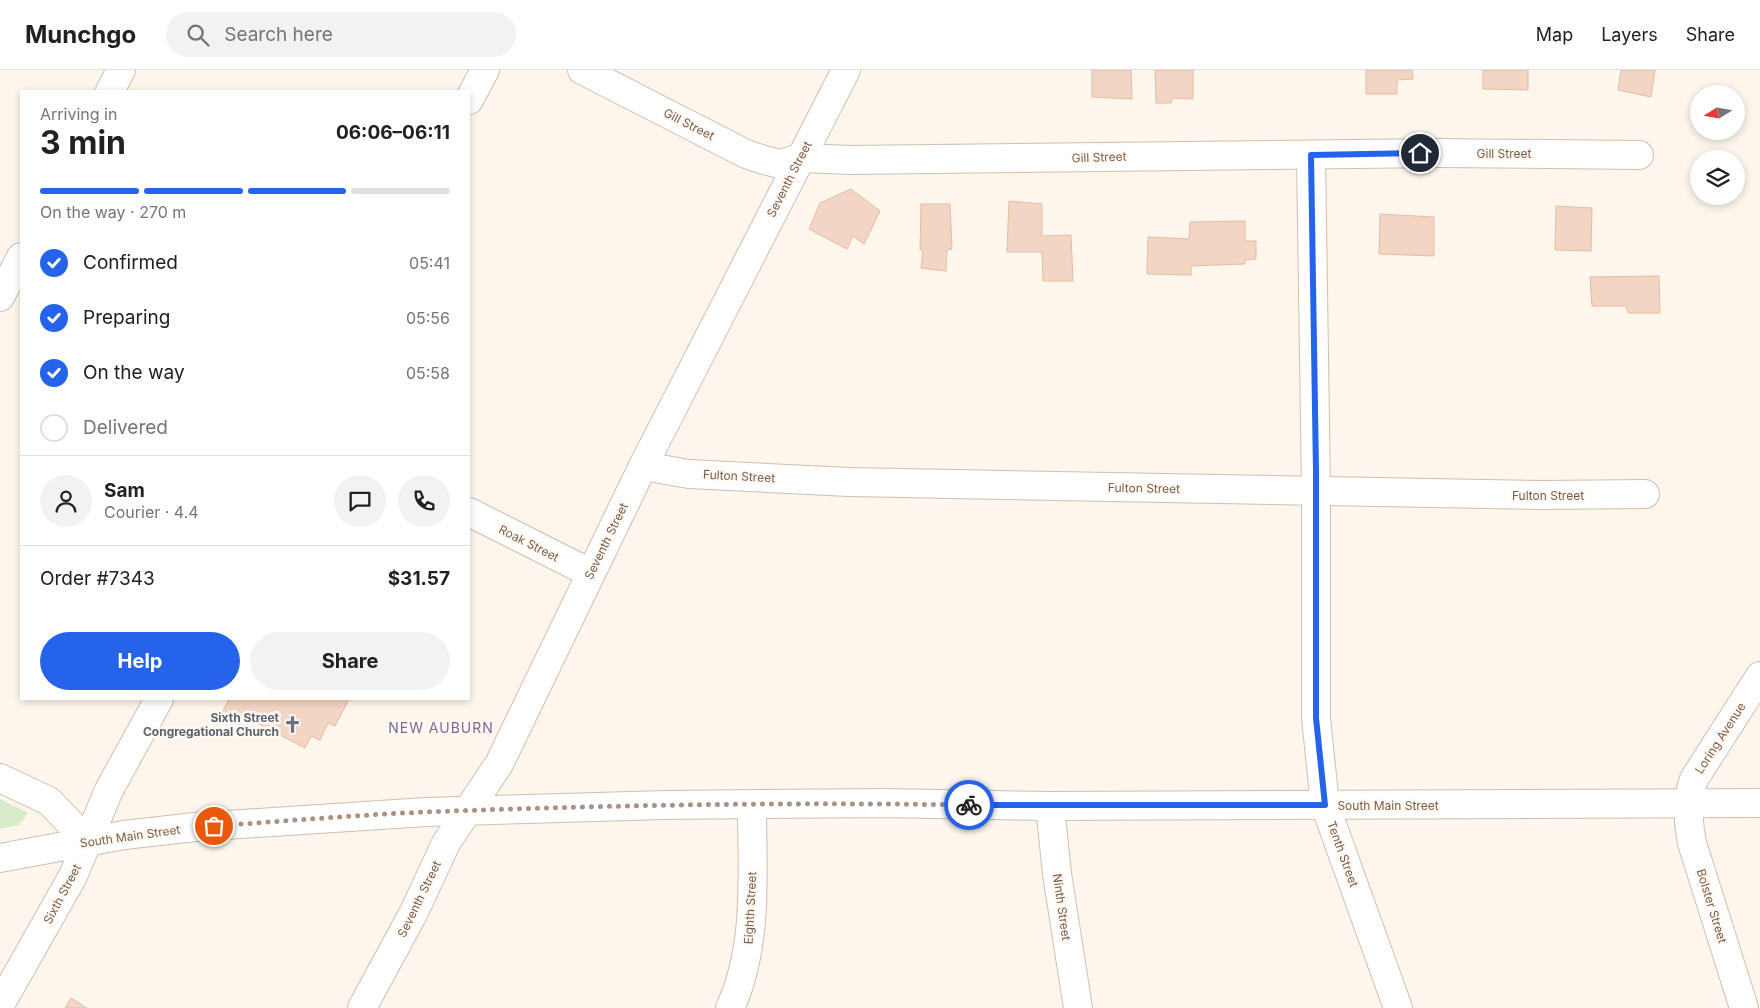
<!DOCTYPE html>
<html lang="en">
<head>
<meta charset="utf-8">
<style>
  :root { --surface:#fff; --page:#f2f2f2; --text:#202124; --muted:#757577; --line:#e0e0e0; --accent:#2563eb }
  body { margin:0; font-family:Inter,sans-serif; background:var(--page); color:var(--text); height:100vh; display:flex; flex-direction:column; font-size:19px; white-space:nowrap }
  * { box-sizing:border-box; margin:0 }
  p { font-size:16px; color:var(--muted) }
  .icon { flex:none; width:28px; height:28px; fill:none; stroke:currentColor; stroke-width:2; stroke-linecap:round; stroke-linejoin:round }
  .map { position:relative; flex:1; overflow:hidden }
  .panel { position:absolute; left:20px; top:20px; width:450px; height:610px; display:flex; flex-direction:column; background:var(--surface); border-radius:0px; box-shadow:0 2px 8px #0003 }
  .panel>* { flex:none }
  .needle { width:32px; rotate:259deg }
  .fabs { position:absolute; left:1690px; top:15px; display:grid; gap:10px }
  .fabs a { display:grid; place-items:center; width:55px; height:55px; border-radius:50%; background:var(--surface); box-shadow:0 2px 8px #0003; font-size:25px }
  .pin { position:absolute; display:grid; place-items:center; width:42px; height:42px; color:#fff; margin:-21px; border:2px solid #fff; border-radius:50%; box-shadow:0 1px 5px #0007 }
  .courier { position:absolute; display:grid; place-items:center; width:50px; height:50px; margin:-25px; border:4px solid #2563eb; border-radius:50%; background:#fff; color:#222; box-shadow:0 1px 6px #0007 }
  .summary em { font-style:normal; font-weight:700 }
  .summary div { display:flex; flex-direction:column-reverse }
  .summary { display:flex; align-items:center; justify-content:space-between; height:85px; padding:0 20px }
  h1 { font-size:32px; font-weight:700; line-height:38px }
  .bar { display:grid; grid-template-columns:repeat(4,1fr); gap:8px 5px; align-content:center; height:60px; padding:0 20px }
  .bar i { height:6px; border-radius:4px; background:var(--line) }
  .bar .selected { background:var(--accent) }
  .bar p { grid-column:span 4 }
  .line { display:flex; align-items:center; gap:12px; padding:0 20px; border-top:1px solid var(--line) }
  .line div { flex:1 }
  .round { display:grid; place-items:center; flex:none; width:52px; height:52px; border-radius:26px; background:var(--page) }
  ol { padding:0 20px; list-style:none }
  li { display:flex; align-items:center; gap:15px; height:55px }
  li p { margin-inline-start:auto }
  li .icon { padding:5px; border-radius:50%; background:var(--accent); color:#fff; stroke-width:4 }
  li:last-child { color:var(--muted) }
  li i { width:28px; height:28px; border:2px solid var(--line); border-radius:50% }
  .cta { display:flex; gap:10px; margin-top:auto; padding:10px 20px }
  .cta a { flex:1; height:58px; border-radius:30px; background:var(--accent); color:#fff; font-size:20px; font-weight:700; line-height:58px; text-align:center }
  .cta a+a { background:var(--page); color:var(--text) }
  header { display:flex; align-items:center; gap:30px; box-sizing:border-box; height:70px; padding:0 25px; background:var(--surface); border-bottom:1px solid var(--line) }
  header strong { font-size:24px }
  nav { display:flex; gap:28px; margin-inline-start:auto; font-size:18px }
  .search { width:350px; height:45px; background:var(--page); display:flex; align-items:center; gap:12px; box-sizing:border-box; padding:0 18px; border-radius:28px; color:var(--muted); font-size:19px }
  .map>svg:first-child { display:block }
  .green { fill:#d8ecc9 }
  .building { fill:#f3d5c3; stroke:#e6bba3 }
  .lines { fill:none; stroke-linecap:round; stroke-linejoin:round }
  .minor-casing { stroke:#d1beb0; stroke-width:30 }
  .minor { stroke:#fff; stroke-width:28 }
  .done { stroke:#a89285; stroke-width:5; stroke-dasharray:0 9 }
  .route { stroke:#2563eb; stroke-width:6 }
  .labels { text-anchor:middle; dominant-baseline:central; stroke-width:5; stroke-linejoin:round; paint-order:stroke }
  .street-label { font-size:12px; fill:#7a5c4d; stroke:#fffaf3 }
  .worship-label { font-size:12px; font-weight:bold; fill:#5b616d; stroke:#fffaf3; text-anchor:end }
  .neighbourhood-label { font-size:14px; letter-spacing:1px; fill:#846695; stroke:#fffaf3 }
</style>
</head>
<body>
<header>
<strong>Munchgo</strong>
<div class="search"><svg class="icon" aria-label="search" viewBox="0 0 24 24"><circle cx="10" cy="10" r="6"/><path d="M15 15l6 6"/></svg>Search here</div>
<nav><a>Map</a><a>Layers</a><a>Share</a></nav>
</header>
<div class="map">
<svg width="1760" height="938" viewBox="0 0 1760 938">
  <rect width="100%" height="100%" fill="#fdf6ec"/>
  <path class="green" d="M0 729 28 743 19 755 0 759Z"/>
  <g class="building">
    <path d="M1092 0H1131L1132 29 1092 27Z"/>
    <path d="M1155 0H1193V29L1172 28 1171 33H1156Z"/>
    <path d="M1366 0H1412L1413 9 1397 10V24H1366Z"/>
    <path d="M1483 0H1528V20L1483 19Z"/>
    <path d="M1621 0H1655L1651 27 1618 20Z"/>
    <path d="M851 119 880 141 864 174 853 166 847 179 809 159 820 133Z"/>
    <path d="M1009 131 1042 134V166L1071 165 1073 211H1043L1042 182H1007Z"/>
    <path d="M921 134H950L952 179 947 180 946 201 921 198 923 180H920Z"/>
    <path d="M1556 136 1592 138 1591 181 1555 180Z"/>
    <path d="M1380 144 1434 147V186L1379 184Z"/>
    <path d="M1245 151V171H1256V189L1245 190V194L1191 196V205L1147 204 1148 167 1189 169 1190 152Z"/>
    <path d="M1659 206 1660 243H1628L1626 236H1592L1590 207Z"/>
    <path d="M229 629H349L335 656 328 653 320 670 311 666 305 678 245 647 240 655 221 645Z"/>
    <path d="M71 928 87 938H65Z"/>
  </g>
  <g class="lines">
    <defs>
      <g id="minor">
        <path d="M582 0 746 84 764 90 780 94 800 88 851 90 1438 83 1639 85"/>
        <path d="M110 21 121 0"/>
        <path d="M469 30 485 0"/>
        <path d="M1311 85 1316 420V648L1325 735 1398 938"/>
        <path d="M0 227 21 187"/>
        <path d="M643 396 689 404 849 412 1543 425 1645 424"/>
        <path d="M469 442 590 503"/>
        <path d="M0 708 49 731 88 772"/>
        <path d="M1050 736 1057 804 1078 938"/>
        <path d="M0 788 124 765 195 757 426 742 665 735 883 733 1050 736 1760 733"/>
        <path d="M0 935 73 806 109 720 159 629"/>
        <path d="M362 938 414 842 446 773 499 694 643 396 846 0"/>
        <path d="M730 938C759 876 752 801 752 735"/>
        <path d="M1744 938 1692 773C1688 750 1686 731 1694 709L1760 606"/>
      </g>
    </defs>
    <use href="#minor" class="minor-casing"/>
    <use href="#minor" class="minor"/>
  </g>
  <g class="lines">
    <path class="done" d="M214 756C285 751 355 745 426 742 607 735 788 732 969 735"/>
    <path class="route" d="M969 735H1325L1316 648V402L1311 85 1420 83"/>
  </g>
  <defs>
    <symbol id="church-bare" viewBox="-9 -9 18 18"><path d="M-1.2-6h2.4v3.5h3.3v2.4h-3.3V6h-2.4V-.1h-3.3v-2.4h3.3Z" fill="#6b7280" stroke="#fffaf3" stroke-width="2.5" paint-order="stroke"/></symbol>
  </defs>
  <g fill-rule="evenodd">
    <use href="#church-bare" x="280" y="642" width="25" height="25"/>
  </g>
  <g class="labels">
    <g class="street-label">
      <text transform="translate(689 54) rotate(27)">Gill Street</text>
      <text x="1504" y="83">Gill Street</text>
      <text transform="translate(1099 87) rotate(-2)">Gill Street</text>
      <text transform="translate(789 109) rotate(-63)">Seventh Street</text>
      <text transform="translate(739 406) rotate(3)">Fulton Street</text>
      <text transform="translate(1144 418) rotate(1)">Fulton Street</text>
      <text x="1548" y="425">Fulton Street</text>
      <text transform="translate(606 471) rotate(-64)">Seventh Street</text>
      <text transform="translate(529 473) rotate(27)">Roak Street</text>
      <text transform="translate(1720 668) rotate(-57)">Loring Avenue</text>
      <text x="1388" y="735">South Main Street</text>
      <text transform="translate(130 766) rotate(-8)">South Main Street</text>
      <text transform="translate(1343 784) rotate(70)">Tenth Street</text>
      <text transform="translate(62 824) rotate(-62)">Sixth Street</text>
      <text transform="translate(419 829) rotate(-64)">Seventh Street</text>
      <text transform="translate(1712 836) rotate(73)">Bolster Street</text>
      <text transform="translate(1062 837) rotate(82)">Ninth Street</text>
      <text transform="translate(750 838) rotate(-87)">Eighth Street</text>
    </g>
    <g class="worship-label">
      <text x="279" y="647">Sixth Street<tspan x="279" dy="14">Congregational Church</tspan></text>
    </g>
    <g class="neighbourhood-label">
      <text x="441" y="657">NEW AUBURN</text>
    </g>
  </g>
</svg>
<div class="fabs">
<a><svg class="needle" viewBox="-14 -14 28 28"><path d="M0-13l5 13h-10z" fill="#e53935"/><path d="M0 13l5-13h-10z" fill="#757577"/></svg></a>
<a><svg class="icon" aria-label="layers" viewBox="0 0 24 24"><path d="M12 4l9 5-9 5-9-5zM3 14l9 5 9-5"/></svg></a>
</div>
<div class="pin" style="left:214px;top:756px;background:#ea580c"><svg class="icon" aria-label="bag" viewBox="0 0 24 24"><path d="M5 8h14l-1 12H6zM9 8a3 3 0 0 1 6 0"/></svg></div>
<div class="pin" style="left:1420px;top:83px;background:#1f2937"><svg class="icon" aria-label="home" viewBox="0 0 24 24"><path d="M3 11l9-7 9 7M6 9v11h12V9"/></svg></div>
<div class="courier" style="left:969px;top:735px"><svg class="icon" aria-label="bike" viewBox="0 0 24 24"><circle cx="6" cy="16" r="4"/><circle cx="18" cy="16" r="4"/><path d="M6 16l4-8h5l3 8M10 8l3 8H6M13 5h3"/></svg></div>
<section class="panel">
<div class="summary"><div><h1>3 min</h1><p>Arriving in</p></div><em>06:06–06:11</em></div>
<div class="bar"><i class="selected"></i><i class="selected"></i><i class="selected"></i><i></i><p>On the way · 270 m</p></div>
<ol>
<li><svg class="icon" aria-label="check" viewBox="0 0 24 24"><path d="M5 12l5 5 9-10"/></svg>Confirmed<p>05:41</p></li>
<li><svg class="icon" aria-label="check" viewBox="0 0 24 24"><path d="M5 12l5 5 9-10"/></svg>Preparing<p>05:56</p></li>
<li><svg class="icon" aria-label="check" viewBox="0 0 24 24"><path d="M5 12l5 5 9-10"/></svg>On the way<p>05:58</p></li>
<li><i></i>Delivered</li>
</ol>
<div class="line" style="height:90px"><a class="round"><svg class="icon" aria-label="person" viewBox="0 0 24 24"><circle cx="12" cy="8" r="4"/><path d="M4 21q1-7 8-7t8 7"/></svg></a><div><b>Sam</b><p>Courier · 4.4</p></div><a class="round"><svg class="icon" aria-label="chat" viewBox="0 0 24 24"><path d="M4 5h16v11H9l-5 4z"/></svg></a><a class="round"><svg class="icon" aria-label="phone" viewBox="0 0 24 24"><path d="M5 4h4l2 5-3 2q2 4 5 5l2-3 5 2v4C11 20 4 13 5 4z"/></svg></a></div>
<div class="line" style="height:65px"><div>Order #7343</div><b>$31.57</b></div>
<div class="cta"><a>Help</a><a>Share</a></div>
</section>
</div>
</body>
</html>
